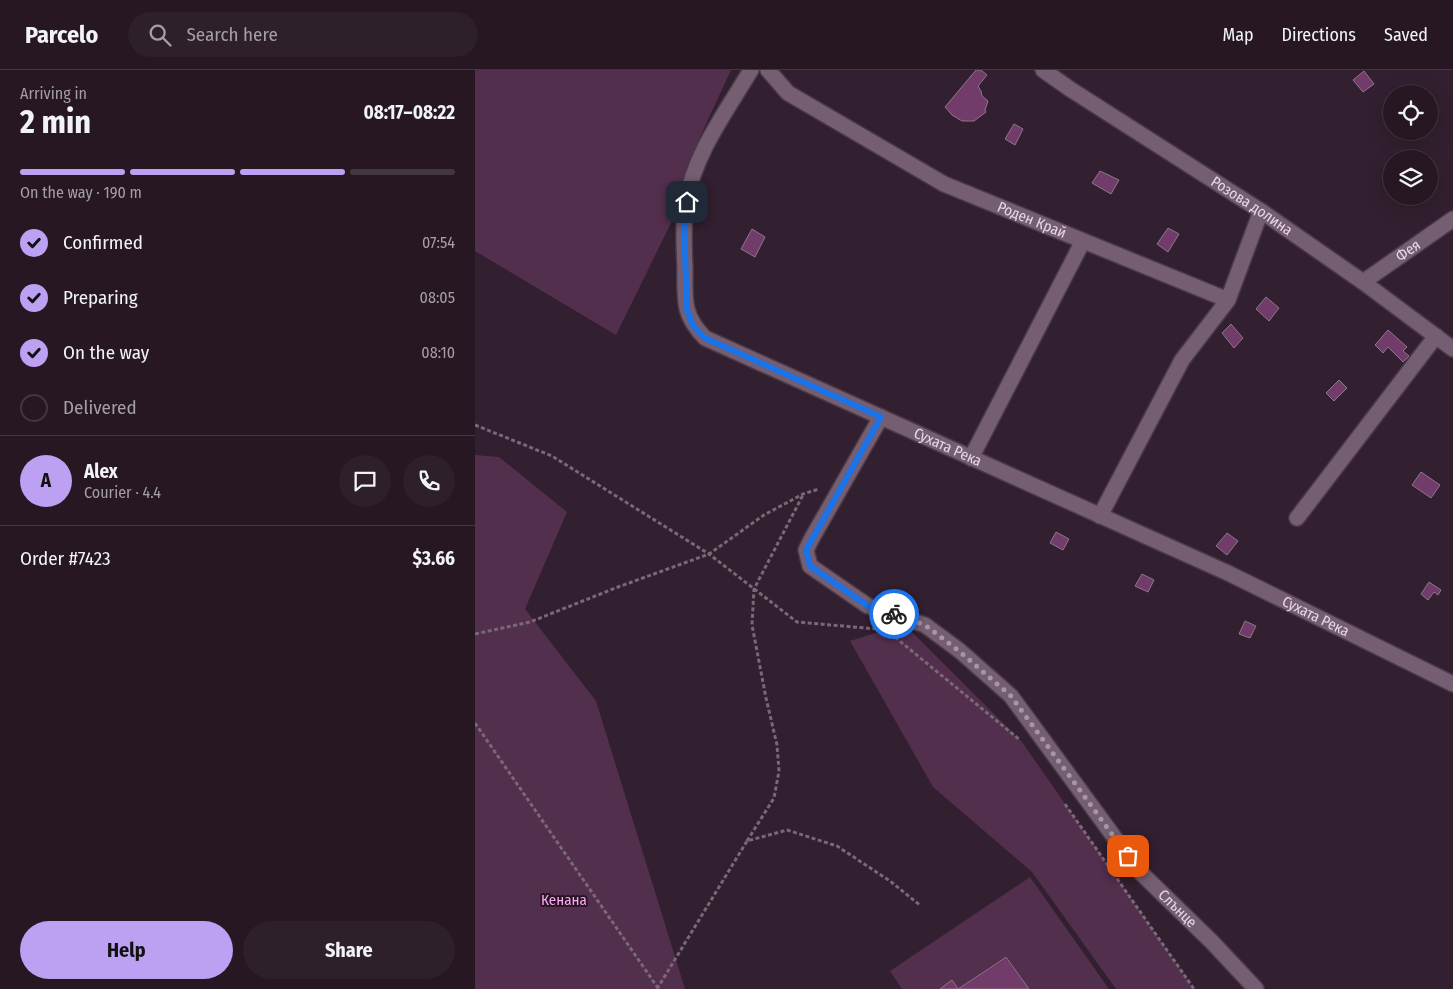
<!DOCTYPE html>
<html lang="en">
<head>
<meta charset="utf-8">
<style>
  :root { --surface:#261723; --page:#2e202b; --text:#f1f3f6; --muted:#a49fa6; --line:#423641; --accent:#bca0f2 }
  body { margin:0; font-family:"Fira Sans Condensed",sans-serif; background:var(--page); color:var(--text); height:100vh; display:flex; flex-direction:column; font-size:19px; white-space:nowrap }
  * { box-sizing:border-box; margin:0 }
  p { font-size:16px; color:var(--muted) }
  .icon { flex:none; width:28px; height:28px; fill:none; stroke:currentColor; stroke-width:2; stroke-linecap:round; stroke-linejoin:round }
  .map { position:relative; flex:1; overflow:hidden }
  .drawer { display:flex; flex-direction:column; background:var(--surface); width:475px }
  .drawer>* { flex:none }
  .controls { position:absolute; left:908px; top:15px; display:grid; gap:10px }
  .controls a { display:grid; place-items:center; width:55px; height:55px; border-radius:50%; background:var(--surface); box-shadow:0 5px 20px #0002,0 0 0 1px var(--line); font-size:25px }
  .pin { position:absolute; display:grid; place-items:center; width:42px; height:42px; color:#fff; margin:-21px; border-radius:10px; box-shadow:0 2px 8px #0006 }
  .courier { position:absolute; display:grid; place-items:center; width:50px; height:50px; margin:-25px; border:4px solid #1a73e8; border-radius:50%; background:#fff; color:#222; box-shadow:0 1px 6px #0007 }
  .headline em { font-style:normal; font-weight:700 }
  .headline div { display:flex; flex-direction:column-reverse }
  .headline { display:flex; align-items:center; justify-content:space-between; height:85px; padding:0 20px }
  h1 { font-size:32px; font-weight:700; line-height:38px }
  .bar { display:grid; grid-template-columns:repeat(4,1fr); gap:8px 5px; align-content:center; height:60px; padding:0 20px }
  .bar i { height:6px; border-radius:4px; background:var(--line) }
  .bar .active { background:var(--accent) }
  .bar p { grid-column:span 4 }
  .line { display:flex; align-items:center; gap:12px; padding:0 20px; border-top:1px solid var(--line) }
  .line div { flex:1 }
  .round { display:grid; place-items:center; flex:none; width:52px; height:52px; border-radius:26px; background:var(--page) }
  ol { padding:0 20px; list-style:none }
  li { display:flex; align-items:center; gap:15px; height:55px }
  li p { margin-inline-start:auto }
  li .icon { padding:5px; border-radius:50%; background:var(--accent); color:#111; stroke-width:4 }
  li:last-child { color:var(--muted) }
  li i { width:28px; height:28px; border:2px solid var(--line); border-radius:50% }
  .button { display:flex; gap:10px; margin-top:auto; padding:10px 20px }
  .button a { flex:1; height:58px; border-radius:30px; background:var(--accent); color:#111; font-size:20px; font-weight:700; line-height:58px; text-align:center }
  .button a+a { background:var(--page); color:var(--text) }
  header { display:flex; align-items:center; gap:30px; box-sizing:border-box; height:70px; padding:0 25px; background:var(--surface); border-bottom:1px solid var(--line) }
  header strong { font-size:24px }
  nav { display:flex; gap:28px; margin-inline-start:auto; font-size:18px }
  .search { width:350px; height:45px; background:var(--page); display:flex; align-items:center; gap:12px; box-sizing:border-box; padding:0 18px; border-radius:28px; color:var(--muted); font-size:19px }
  main { display:flex; flex:1; min-height:0 }
  .map>svg:first-child { display:block }
  .green { fill:#532f4e }
  .building { fill:#713b6a; stroke:#8e778a }
  .lines { fill:none; stroke-linecap:round; stroke-linejoin:round }
  .minor-casing { stroke:#4a3a48; stroke-width:18 }
  .path { stroke:#796876; stroke-width:3; stroke-dasharray:4 2.5; stroke-linecap:butt }
  .minor { stroke:#755e71; stroke-width:15 }
  .done { stroke:#a697a4; stroke-width:5; stroke-dasharray:0 9 }
  .route { stroke:#1a73e8; stroke-width:6 }
  .labels { text-anchor:middle; dominant-baseline:central; stroke-width:4; stroke-linejoin:round; paint-order:stroke }
  .street-label { font-size:15px; fill:#e5d8e3; stroke:#281525 }
  .park-label { font-size:15px; fill:#faa8ef; stroke:#281525 }
</style>
</head>
<body>
<header>
<strong>Parcelo</strong>
<div class="search"><svg class="icon" aria-label="search" viewBox="0 0 24 24"><circle cx="10" cy="10" r="6"/><path d="M15 15l6 6"/></svg>Search here</div>
<nav><a>Map</a><a>Directions</a><a>Saved</a></nav>
</header>
<main>
<section class="drawer">
<div class="headline"><div><h1>2 min</h1><p>Arriving in</p></div><em>08:17–08:22</em></div>
<div class="bar"><i class="active"></i><i class="active"></i><i class="active"></i><i></i><p>On the way · 190 m</p></div>
<ol>
<li><svg class="icon" aria-label="check" viewBox="0 0 24 24"><path d="M5 12l5 5 9-10"/></svg>Confirmed<p>07:54</p></li>
<li><svg class="icon" aria-label="check" viewBox="0 0 24 24"><path d="M5 12l5 5 9-10"/></svg>Preparing<p>08:05</p></li>
<li><svg class="icon" aria-label="check" viewBox="0 0 24 24"><path d="M5 12l5 5 9-10"/></svg>On the way<p>08:10</p></li>
<li><i></i>Delivered</li>
</ol>
<div class="line" style="height:90px"><b class="round" style="background:var(--accent);color:#111">A</b><div><b>Alex</b><p>Courier · 4.4</p></div><a class="round"><svg class="icon" aria-label="chat" viewBox="0 0 24 24"><path d="M4 5h16v11H9l-5 4z"/></svg></a><a class="round"><svg class="icon" aria-label="phone" viewBox="0 0 24 24"><path d="M5 4h4l2 5-3 2q2 4 5 5l2-3 5 2v4C11 20 4 13 5 4z"/></svg></a></div>
<div class="line" style="height:65px"><div>Order #7423</div><b>$3.66</b></div>
<div class="button"><a>Help</a><a>Share</a></div>
</section>
<div class="map">
<svg width="978" height="919" viewBox="0 0 978 919">
  <rect width="100%" height="100%" fill="#321f2f"/>
  <g class="green">
    <path d="M0 0H256L225 67 199 147 141 265 0 181Z"/>
    <path d="M0 385 24 387 92 442 50 539 121 631 210 919H0Z"/>
    <path d="M429 554 547 672 719 919H641L557 802 458 717 375 571Z"/>
    <path d="M555 807 634 919H554L531 886 482 919H427L415 901Z"/>
  </g>
  <g class="building">
    <path d="M501 0H506L512 5 503 16 506 21 507 26 513 31 510 40 511 42 499 51H487L477 45 470 37Z"/>
    <path d="M889 1 899 14 888 22 878 10Z"/>
    <path d="M539 54 548 59 540 75 530 69Z"/>
    <path d="M625 101 644 110 636 124 617 113Z"/>
    <path d="M693 158 704 164 693 182 682 174Z"/>
    <path d="M277 159 290 167 280 187 266 179Z"/>
    <path d="M791 227 804 238 794 251 781 239Z"/>
    <path d="M756 254 768 268 759 278 747 263Z"/>
    <path d="M913 260 932 277 928 281 934 286 928 292 913 277 908 283 900 275Z"/>
    <path d="M864 310 872 318 859 331 851 323Z"/>
    <path d="M946 402 965 415 956 428 937 415Z"/>
    <path d="M581 462 594 469 588 480 575 473Z"/>
    <path d="M752 463 763 471 752 485 741 476Z"/>
    <path d="M667 504 679 510 673 522 660 516Z"/>
    <path d="M954 512 966 520 963 525 959 522 953 530 946 524Z"/>
    <path d="M770 551 781 556 775 568 764 564Z"/>
    <path d="M531 887 554 919H483Z"/>
    <path d="M477 910 483 919H465Z"/>
  </g>
  <g class="lines">
    <defs>
      <g id="minor">
        <path id="s1" d="M276 0C251 42 219 84 211 133 208 155 209 176 210 198 210 229 207 245 230 268L753 503 978 614"/>
        <path id="s2" d="M293 0 313 23 469 114 753 230 786 141"/>
        <path id="s3" d="M568 0 595 19 786 141 888 212 978 279"/>
        <path id="s4" d="M888 212 978 149"/>
        <path id="s5" d="M406 347 337 468 331 480 335 496 393 536 450 555 485 581 536 626 664 801 737 872 781 919"/>
        <path d="M496 388 608 171"/>
        <path d="M625 446 707 290 753 230"/>
        <path d="M822 448 961 266"/>
      </g>
    </defs>
    <use href="#minor" class="minor-casing"/>
    <g class="path">
      <path d="M0 355 77 386 234 484 322 552 402 559"/>
      <path d="M415 563 545 670"/>
      <path d="M0 564 55 552 143 517 234 484 289 445 328 424 344 419"/>
      <path d="M0 653 183 918"/>
      <path d="M590 734 719 919"/>
      <path d="M272 771 299 728 304 701 302 675 291 628 277 555 279 519 328 425"/>
      <path d="M182 919 272 771 312 760 362 776 415 811 446 836"/>
    </g>
    <use href="#minor" class="minor"/>
  </g>
  <g class="lines">
    <path class="done" d="M419 544 450 555 484 581 536 626 653 786"/>
    <path class="route" d="M212 132 209 152 212 240 218 256 230 268 406 347 331 480 335 496 393 536 419 544"/>
  </g>
  <g class="labels">
    <g class="street-label">
      <text stroke="none"><textPath href="#s3" startOffset="249">Розова долина</textPath></text>
      <text stroke="none"><textPath href="#s2" startOffset="306">Роден Край</textPath></text>
      <text stroke="none"><textPath href="#s4" startOffset="55">Фея</textPath></text>
      <text stroke="none"><textPath href="#s1" startOffset="556">Сухата Река</textPath></text>
      <text stroke="none"><textPath href="#s1" startOffset="961">Сухата Река</textPath></text>
      <text stroke="none"><textPath href="#s5" startOffset="682">Слънце</textPath></text>
    </g>
    <g class="park-label">
      <text x="89" y="830">Кенана</text>
    </g>
  </g>
</svg>
<div class="controls">
<a><svg class="icon" aria-label="locate" viewBox="0 0 24 24"><circle cx="12" cy="12" r="6"/><path d="M12 2v4M12 18v4M2 12h4M18 12h4"/></svg></a>
<a><svg class="icon" aria-label="layers" viewBox="0 0 24 24"><path d="M12 4l9 5-9 5-9-5zM3 14l9 5 9-5"/></svg></a>
</div>
<div class="pin" style="left:653px;top:786px;background:#ea580c"><svg class="icon" aria-label="bag" viewBox="0 0 24 24"><path d="M5 8h14l-1 12H6zM9 8a3 3 0 0 1 6 0"/></svg></div>
<div class="pin" style="left:212px;top:132px;background:#1f2937"><svg class="icon" aria-label="home" viewBox="0 0 24 24"><path d="M3 11l9-7 9 7M6 9v11h12V9"/></svg></div>
<div class="courier" style="left:419px;top:544px"><svg class="icon" aria-label="bike" viewBox="0 0 24 24"><circle cx="6" cy="16" r="4"/><circle cx="18" cy="16" r="4"/><path d="M6 16l4-8h5l3 8M10 8l3 8H6M13 5h3"/></svg></div>
</div>
</main>
</body>
</html>
